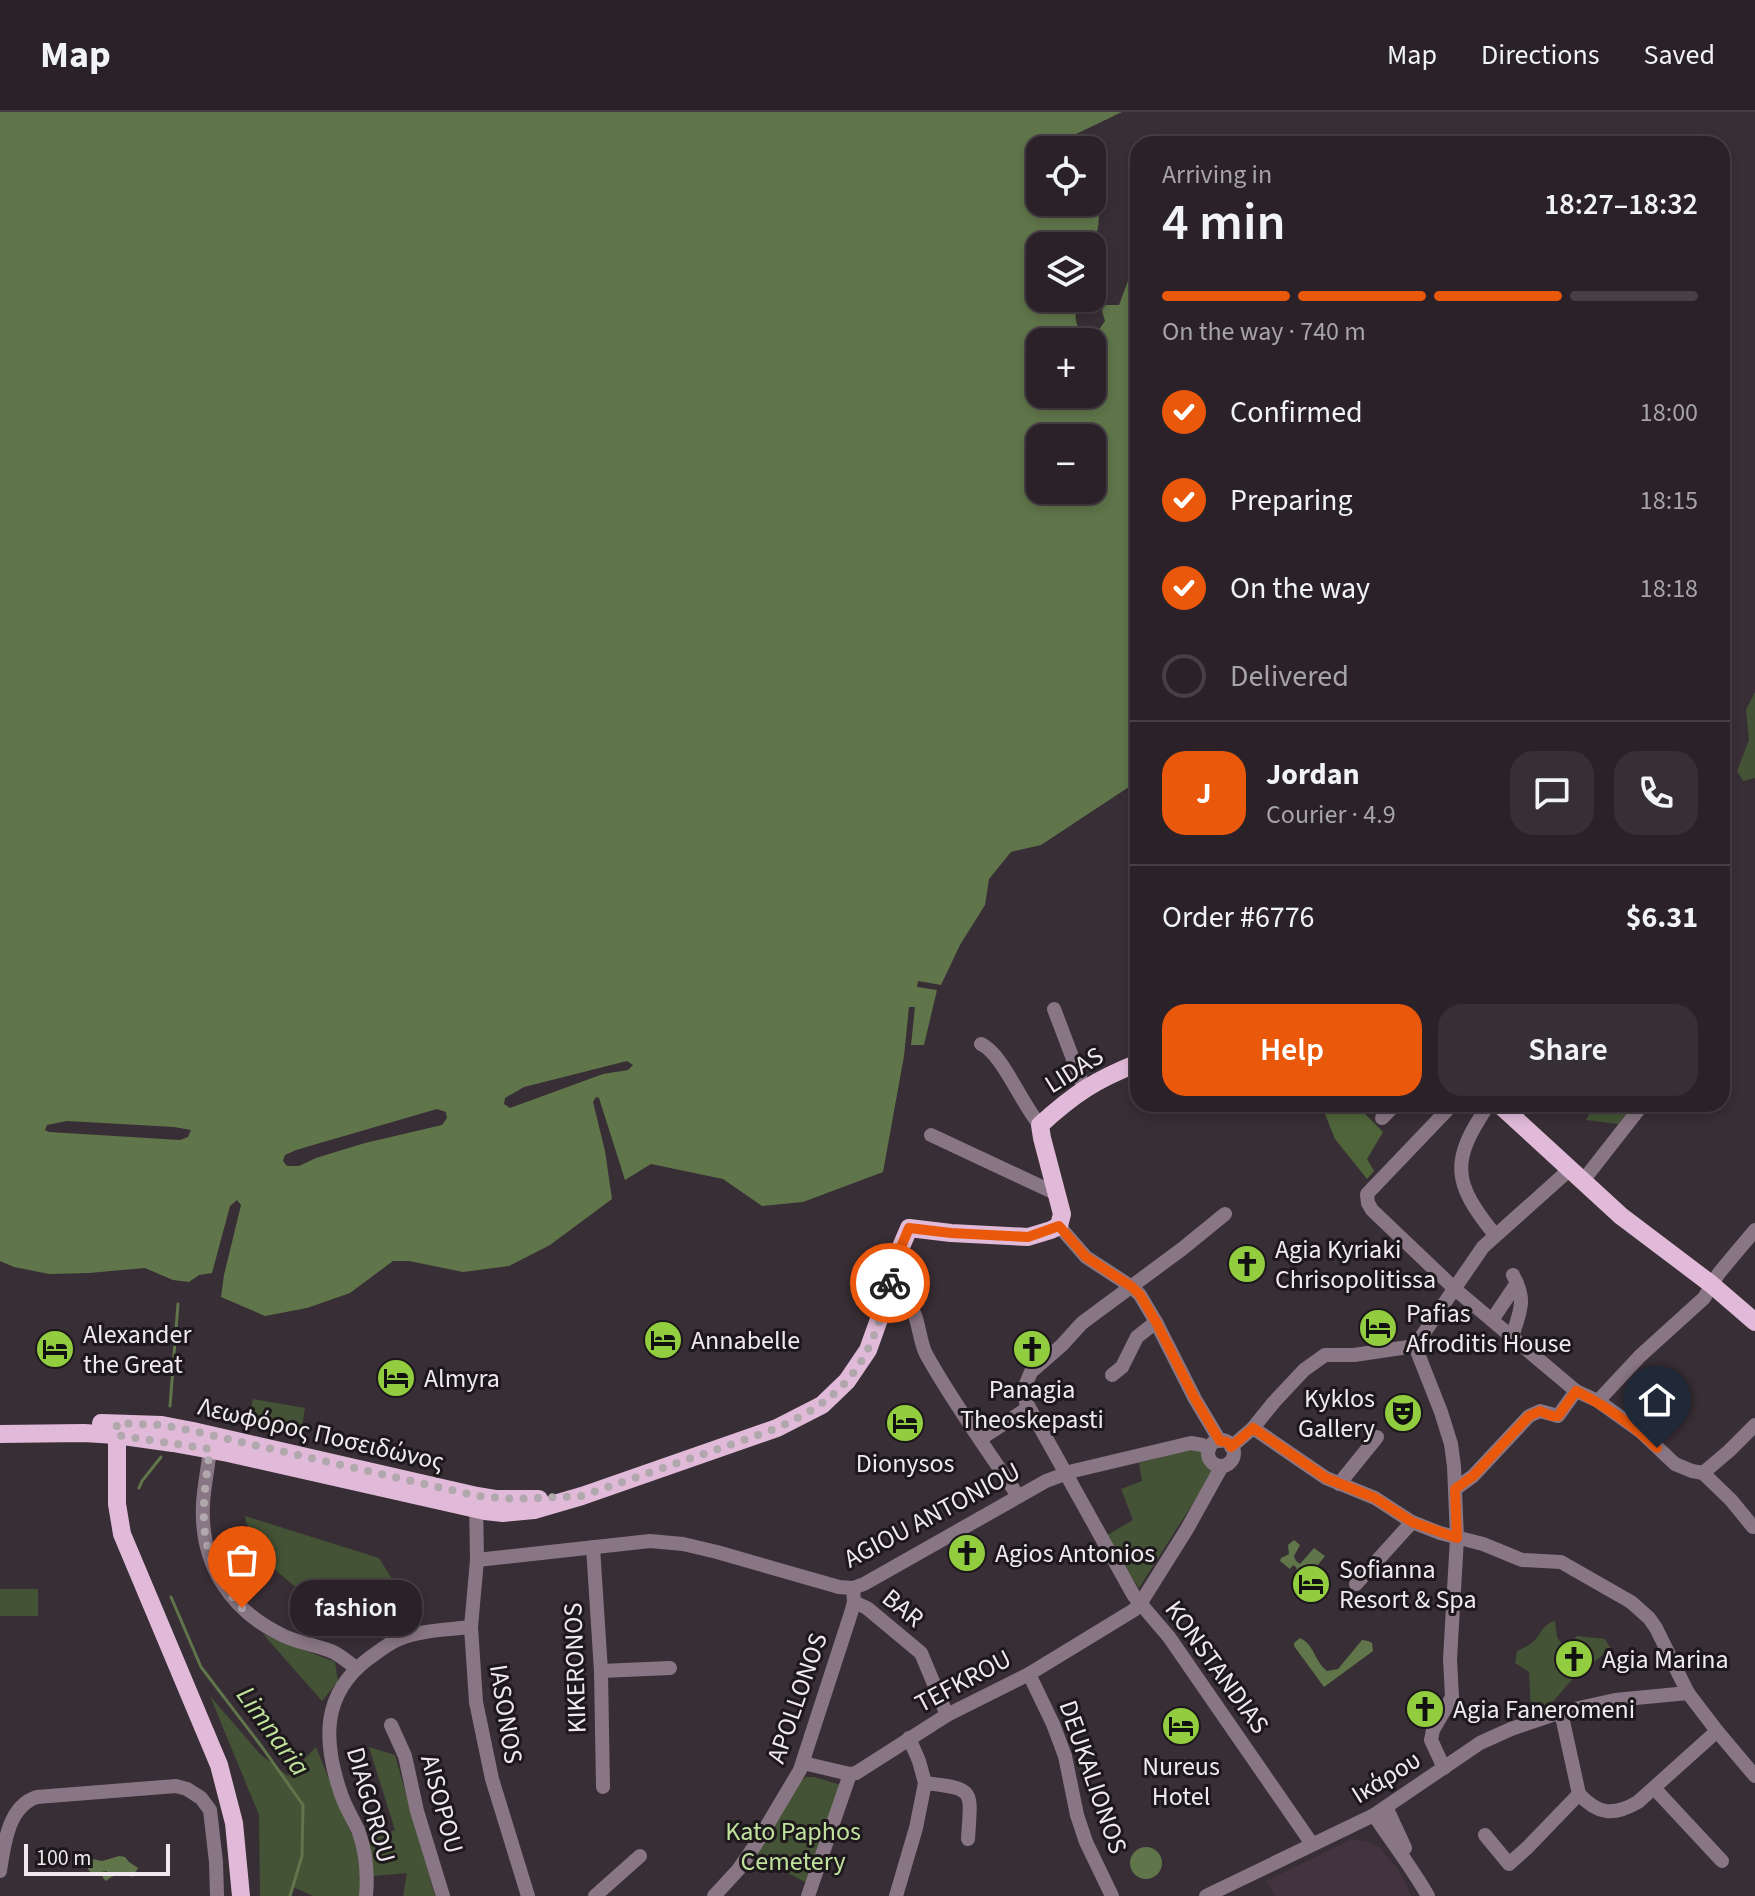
<!DOCTYPE html>
<html lang="en">
<head>
<meta charset="utf-8">
<style>
  :root { --surface:#2a2228; --page:#362f34; --text:#f1f3f6; --muted:#a5a4a8; --line:#463f45; --accent:#ea580c }
  body { margin:0; font-family:"Source Sans 3",sans-serif; background:var(--page); color:var(--text); height:100vh; display:flex; flex-direction:column; font-size:30px; white-space:nowrap }
  * { box-sizing:border-box; margin:0 }
  p { font-size:26px; color:var(--muted) }
  .icon { flex:none; width:44px; height:44px; fill:none; stroke:currentColor; stroke-width:2; stroke-linecap:round; stroke-linejoin:round }
  .map { position:relative; flex:1; overflow:hidden }
  .side { position:absolute; left:1130px; top:24px; width:600px; height:976px; display:flex; flex-direction:column; background:var(--surface); border-radius:24px; box-shadow:0 4px 12px #0003,0 0 0 2px var(--line) }
  .side>* { flex:none }
  .tools { position:absolute; left:1026px; top:24px; display:grid; gap:16px }
  .tools a { display:grid; place-items:center; width:80px; height:80px; border-radius:16px; background:var(--surface); box-shadow:0 4px 12px #0003,0 0 0 2px var(--line); font-size:40px }
  .scale { position:absolute; left:24px; bottom:20px; width:146px; box-sizing:border-box; padding-left:8px; border:4px solid #f0e9ee; border-top:0; font-size:22px; line-height:28px; white-space:nowrap; color:#f0e9ee; -webkit-text-stroke:6px #1c181b; paint-order:stroke }
  .pin { position:absolute; display:grid; place-items:center; width:68px; height:68px; color:#fff; margin:-82px -34px; border-radius:50% 50% 50% 0; rotate:-45deg; box-shadow:0 0 8px #0007 }
  .pin .icon { rotate:45deg }
  .courier { position:absolute; display:grid; place-items:center; width:80px; height:80px; margin:-40px; border:6px solid #ea580c; border-radius:50%; background:#fff; color:#222; box-shadow:0 2px 10px #0007 }
  .bubble { position:absolute; height:56px; border-radius:24px; background:var(--surface); box-shadow:0 4px 12px #0003,0 0 0 2px var(--line); font-size:26px; font-weight:600; line-height:56px; text-align:center }
  .summary em { font-style:normal; font-weight:600 }
  .summary div { display:flex; flex-direction:column-reverse }
  .summary { display:flex; align-items:center; justify-content:space-between; height:136px; padding:0 32px }
  h1 { font-size:52px; font-weight:600; line-height:60px }
  .bar { display:grid; grid-template-columns:repeat(4,1fr); gap:12px 8px; align-content:center; height:96px; padding:0 32px }
  .bar i { height:10px; border-radius:6px; background:var(--line) }
  .bar .selected { background:var(--accent) }
  .bar p { grid-column:span 4 }
  .line { display:flex; align-items:center; gap:20px; padding:0 32px; border-top:2px solid var(--line) }
  .line div { flex:1 }
  .round { display:grid; place-items:center; flex:none; width:84px; height:84px; border-radius:24px; background:var(--page) }
  ol { padding:0 32px; list-style:none }
  li { display:flex; align-items:center; gap:24px; height:88px }
  li p { margin-inline-start:auto }
  li .icon { padding:8px; border-radius:50%; background:var(--accent); color:#fff; stroke-width:4 }
  li:last-child { color:var(--muted) }
  li i { width:44px; height:44px; border:4px solid var(--line); border-radius:50% }
  .primary-button { display:flex; gap:16px; margin-top:auto; padding:16px 32px }
  .primary-button a { flex:1; height:92px; border-radius:24px; background:var(--accent); color:#fff; font-size:32px; font-weight:600; line-height:92px; text-align:center }
  .primary-button a+a { background:var(--page); color:var(--text) }
  header { display:flex; align-items:center; gap:48px; box-sizing:border-box; height:112px; padding:0 40px; background:var(--surface); border-bottom:2px solid var(--line) }
  header strong { font-size:38px }
  nav { display:flex; gap:44px; margin-inline-start:auto; font-size:28px }
  .map>svg:first-child { display:block }
  .built { fill:#43333f }
  .green { fill:#445335 }
  .forest { fill:#50643a }
  .water { fill:#60754a; fill-rule:evenodd }
  .pier { fill:#382e35 }
  .lines { fill:none; stroke-linecap:round; stroke-linejoin:round }
  .stream { stroke:#60754a; stroke-width:3 }
  .minor { stroke:#897684; stroke-width:14 }
  .major { stroke:#e0bad8; stroke-width:18 }
  .done { stroke:#b0a8ad; stroke-width:8; stroke-dasharray:0 14.4 }
  .route { stroke:#ea580c; stroke-width:10 }
  .labels { text-anchor:middle; dominant-baseline:central; stroke-width:6; stroke-linejoin:round; paint-order:stroke }
  .street-label { font-size:26px; fill:#f0e9ee; stroke:#1c181b }
  .poi-label { font-size:26px; fill:#f0e9ee; stroke:#1c181b; text-anchor:start }
  .park-label { font-size:26px; fill:#bfe19c; stroke:#1c181b }
  .water-label { font-size:28px; font-style:italic; fill:#bfe29c; stroke:#1c181b }
</style>
</head>
<body>
<header>
<strong>Map</strong>
<nav><a>Map</a><a>Directions</a><a>Saved</a></nav>
</header>
<div class="map">
<svg width="1755" height="1784" viewBox="0 0 1755 1784">
  <rect width="100%" height="100%" fill="#382e35"/>
  <path class="built" d="M1352 1727 1367 1730 1379 1735 1397 1756 1412 1784H1275L1266 1769Z"/>
  <g class="green">
    <path d="M1755 580V666L1743 669 1737 659 1749 628 1746 598Z"/>
    <path d="M1595 992H1634L1618 1012 1586 1008Z"/>
    <path d="M253 1287 305 1296 301 1321 248 1312Z"/>
    <path d="M1198 1335 1213 1360 1139 1476 1104 1425 1133 1408 1121 1377 1142 1369 1139 1351Z"/>
    <path d="M245 1404 379 1446 421 1514 394 1520 385 1487 368 1490 336 1491 300 1479 265 1449 246 1410Z"/>
    <rect x="0" y="1477" width="38" height="27"/>
    <path d="M1555 1509 1557 1525 1561 1531H1571L1577 1524 1605 1527 1611 1537 1575 1564 1550 1593 1531 1600 1529 1560 1515 1551 1517 1539C1524 1536 1530 1533 1535 1528 1543 1519 1542 1513 1555 1509Z"/>
    <path d="M263 1522 335 1550 338 1569 322 1589Z"/>
    <path d="M210 1584 260 1642 288 1664 316 1635 356 1733 395 1718 369 1635 395 1643 435 1784H403L407 1761 373 1764 360 1784H313L293 1775 290 1784H260L259 1703Z"/>
    <path d="M806 1665H814L841 1673 809 1772 755 1744 797 1671Z"/>
  </g>
  <path class="forest" d="M1321 992H1355L1383 1020 1367 1047 1374 1059 1367 1067 1335 1027Z"/>
  <g class="water">
    <path d="M0 0H1122L1076 22 1071 28 1073 38H1040V90H1092V79C1103 102 1099 114 1092 138V134H1040V186H1079C1075 203 1072 210 1085 224L1098 219 1105 209 1102 199 1104 193H1119L1138 142V669L1041 733 1011 740 989 767 985 793 960 833 941 873 918 869 917 875 937 878 924 933H911L915 895H909L904 944 883 1060 803 1090 762 1094 723 1067 651 1052 625 1068 599 986 596 985 593 990 605 1039 612 1087 550 1133 509 1154 463 1160 409 1149H393L350 1181 307 1196 265 1204 221 1185 224 1163 241 1093 237 1088 230 1094 212 1161 199 1163 189 1170 173 1168 145 1156 89 1161 49 1162 14 1155 0 1149ZM1040 230H1092V282H1040ZM1040 326H1092V378H1040Z"/>
    <path d="M1294 1428 1300 1433 1294 1444 1296 1449 1300 1452 1314 1436 1325 1444 1307 1467 1296 1458 1297 1456 1293 1453 1290 1457 1280 1449 1281 1446 1289 1442 1288 1433Z"/>
    <path d="M1300 1526C1315 1533 1314 1549 1327 1559L1338 1557 1362 1528 1368 1529 1372 1531 1373 1539 1324 1575 1294 1534V1531Z"/>
    <circle cx="1146" cy="1751" r="16"/>
    <path d="M119 1744 125 1745 129 1750 138 1756 133 1765C122 1762 114 1762 106 1769L102 1765 107 1762V1759L101 1760 96 1763 89 1759 87 1754 92 1747 102 1749Z"/>
  </g>
  <g class="pier">
    <path d="M627 949 633 953 628 958 603 962 510 996 504 992 505 986 524 975Z"/>
    <path d="M437 997 446 1000 447 1006 442 1013 365 1031 316 1046 299 1054H287L283 1049 285 1043 296 1038Z"/>
    <path d="M67 1009 174 1015 191 1018 188 1025 180 1028 49 1020 45 1018 47 1013Z"/>
  </g>
  <g class="lines">
    <g class="stream">
      <path d="M170 1294 178 1192"/>
      <path d="M139 1376 142 1369 161 1345"/>
      <path d="M171 1485 201 1555 262 1635 303 1693 302 1744 290 1784"/>
    </g>
    <g class="minor">
      <path d="M1054 897 1084 976"/>
      <path d="M981 932C1002 941 1022 993 1040 1013"/>
      <path d="M1453 992 1367 1082 1368 1091 1372 1098 1456 1178 1576 1279 1598 1289 1640 1319 1675 1352 1692 1359 1703 1361 1731 1388 1753 1415"/>
      <path d="M1489 992C1450 1049 1452 1070 1495 1123"/>
      <path d="M1382 1006 1396 992"/>
      <path d="M931 1023 1057 1082"/>
      <path d="M1582 1070 1643 992"/>
      <path d="M1225 1102 1182 1137 1082 1211 1062 1233 1031 1260 1025 1274 1026 1290 1134 1484 1169 1525 1312 1732"/>
      <path d="M1059 1114 1086 1145 1132 1175 1140 1183 1156 1210 1195 1287 1220 1329"/>
      <path d="M887 1185C894 1187 904 1189 910 1195 919 1204 919 1229 926 1242 953 1291 987 1337 1018 1384"/>
      <path d="M1492 1208 1517 1171"/>
      <path d="M1512 1225C1520 1199 1527 1189 1513 1163"/>
      <path d="M1415 1234 1441 1300 1451 1332 1454 1354 1457 1426 1450 1547 1452 1585 1433 1618 1431 1628 1444 1656"/>
      <path d="M1112 1263 1122 1255 1137 1225 1156 1210"/>
      <path d="M1598 1289 1640 1244 1704 1186 1719 1161 1755 1118"/>
      <path d="M1253 1316 1326 1366 1375 1386 1412 1410 1440 1421 1483 1432 1522 1448 1561 1450 1631 1490 1649 1506 1656 1516 1688 1581 1717 1619 1755 1664"/>
      <path d="M980 1327 1028 1296"/>
      <circle cx="1221" cy="1341" r="13"/>
      <path d="M1231 1335 1253 1316 1274 1290 1304 1258 1325 1243H1354L1415 1234 1483 1135 1569 1058"/>
      <path d="M210 1337C208 1356 204 1374 203 1392 200 1452 230 1499 284 1524 299 1531 316 1533 331 1539 340 1543 348 1550 356 1556"/>
      <path d="M1703 1361 1729 1339 1755 1313"/>
      <path d="M1339 1372 1377 1325"/>
      <path d="M1455 1377 1473 1364 1529 1304 1540 1299 1558 1304 1576 1279"/>
      <path d="M476 1388 477 1448 471 1515 476 1590 492 1667 528 1784"/>
      <path d="M593 1435 601 1559 603 1675"/>
      <path d="M477 1448 650 1429 683 1432 717 1440 839 1475 853 1476 864 1472 1046 1369 1073 1359 1191 1331 1202 1333 1209 1337"/>
      <path d="M1356 1472 1412 1410"/>
      <path d="M854 1490 867 1496 921 1541 947 1603"/>
      <path d="M601 1559 670 1556"/>
      <path d="M1029 1562 1053 1612 1065 1644 1077 1703 1086 1730 1112 1784"/>
      <path d="M391 1613 405 1644 417 1699 443 1784"/>
      <path d="M803 1651 850 1662 856 1661 947 1603 1029 1562 1134 1498 1140 1492 1187 1417 1222 1354"/>
      <path d="M925 1671C976 1677 971 1677 968 1727"/>
      <path d="M1654 1676 1722 1749"/>
      <path d="M1579 1682C1598 1703 1614 1704 1638 1690L1717 1619"/>
      <path d="M1387 1697 1405 1736"/>
      <path d="M1374 1703C1392 1730 1412 1756 1428 1784"/>
      <path d="M1485 1723 1509 1752 1528 1735 1579 1682 1561 1600"/>
      <path d="M0 1759C4 1733 8 1694 37 1685L176 1674 187 1677 201 1686 210 1698 216 1750 217 1784"/>
      <path d="M366 1784C368 1762 366 1739 358 1718 352 1705 344 1693 340 1679 323 1628 322 1582 368 1547 378 1540 387 1532 399 1527 421 1518 447 1518 471 1515"/>
      <path d="M595 1784 640 1744"/>
      <path d="M714 1784 738 1758 756 1732 800 1658 851 1501 854 1490 853 1476"/>
      <path d="M808 1784 850 1662"/>
      <path d="M896 1784 916 1716 925 1671 919 1649 909 1626"/>
      <path d="M1206 1784 1374 1703 1480 1631 1511 1617 1561 1600 1615 1588 1688 1581"/>
    </g>
    <g class="major">
      <path d="M1499 992 1621 1104 1711 1172 1755 1210"/>
      <path d="M101 1311 162 1313 193 1319 477 1384 495 1387H539"/>
      <path d="M117 1314V1392L122 1422 219 1653 234 1711 241 1784"/>
      <path d="M0 1322 84 1321 116 1323 173 1331 228 1341 485 1399 503 1401 534 1398 582 1384 777 1316 822 1293 847 1269 868 1238 887 1185 895 1149 909 1116 951 1121 1028 1125 1051 1118 1059 1114 1062 1102 1042 1026 1040 1013C1074 982 1095 968 1138 951"/>
    </g>
  </g>
  <g class="lines">
    <path class="done" d="M242 1496C195 1444 201 1402 210 1337L116 1323 117 1311 162 1313 193 1319 477 1384 515 1387 582 1384 764 1321C844 1290 871 1253 890 1171"/>
    <path class="route" d="M890 1171 895 1149 909 1116 951 1121 1028 1125 1059 1114 1086 1145 1132 1175 1140 1183 1156 1210 1195 1287 1220 1329 1227 1330 1231 1335 1253 1316 1326 1366 1375 1386 1412 1410 1457 1426 1455 1377 1473 1364 1529 1304 1540 1299 1552 1304H1558L1576 1279C1606 1294 1633 1313 1657 1336"/>
  </g>
  <defs>
    <symbol id="church-disc" viewBox="-11 -11 22 22"><circle r="9.5" fill="#91cd3f" stroke="#1c181b"/><path d="M-1.2-6h2.4v3.5h3.3v2.4h-3.3V6h-2.4V-.1h-3.3v-2.4h3.3Z" fill="#111"/></symbol>
    <symbol id="hotel-disc" viewBox="-11 -11 22 22"><circle r="9.5" fill="#91cd3f" stroke="#1c181b"/><path d="M-6-4.5h1.5V1H6V5H4.5V3h-9V5H-6ZM-4 0a1.8 1.8 0 1 1 3.6 0ZM.5 0V-2.5h3Q6-2.5 6 0Z" fill="#111"/></symbol>
    <symbol id="theatre-disc" viewBox="-11 -11 22 22"><circle r="9.5" fill="#91cd3f" stroke="#1c181b"/><path d="M-5-5.5Q0-4 5-5.5V0Q5 5 0 6Q-5 5-5 0ZM-3.3-2.5H-1v1.5H-3.3ZM1-2.5H3.3v1.5H1ZM-2.8 1Q0 5.5 2.8 1Z" fill="#111"/></symbol>
  </defs>
  <g fill-rule="evenodd">
    <use href="#church-disc" x="1225" y="1130" width="44" height="44"/>
    <use href="#hotel-disc" x="1356" y="1194" width="44" height="44"/>
    <use href="#hotel-disc" x="641" y="1206" width="44" height="44"/>
    <use href="#hotel-disc" x="33" y="1215" width="44" height="44"/>
    <use href="#church-disc" x="1010" y="1215" width="44" height="44"/>
    <use href="#hotel-disc" x="374" y="1244" width="44" height="44"/>
    <use href="#theatre-disc" x="1381" y="1279" width="44" height="44"/>
    <use href="#hotel-disc" x="883" y="1289" width="44" height="44"/>
    <use href="#church-disc" x="945" y="1419" width="44" height="44"/>
    <use href="#hotel-disc" x="1289" y="1450" width="44" height="44"/>
    <use href="#church-disc" x="1552" y="1525" width="44" height="44"/>
    <use href="#church-disc" x="1403" y="1575" width="44" height="44"/>
    <use href="#hotel-disc" x="1159" y="1592" width="44" height="44"/>
  </g>
  <g class="labels">
    <g class="street-label">
      <text transform="translate(1074 958) rotate(-32)">LIDAS</text>
      <text transform="translate(321 1322) rotate(13)">Λεωφόρος Ποσειδώνος</text>
      <text transform="translate(932 1403) rotate(-28)">AGIOU ANTONIOU</text>
      <text transform="translate(903 1496) rotate(39)">BAR</text>
      <text transform="translate(1217 1555) rotate(54)">KONSTANDIAS</text>
      <text transform="translate(575 1556) rotate(-92)">KIKERONOS</text>
      <text transform="translate(963 1569) rotate(-28)">TEFKROU</text>
      <text transform="translate(797 1586) rotate(-71)">APOLLONOS</text>
      <text transform="translate(506 1602) rotate(81)">IASONOS</text>
      <text transform="translate(1093 1665) rotate(71)">DEUKALIONOS</text>
      <text transform="translate(1386 1665) rotate(-32)">Ικάρου</text>
      <text transform="translate(442 1692) rotate(75)">AISOPOU</text>
      <text transform="translate(371 1693) rotate(74)">DIAGOROU</text>
    </g>
    <g class="poi-label">
      <text x="1275" y="1137">Agia Kyriaki<tspan x="1275" dy="30">Chrisopolitissa</tspan></text>
      <text x="1406" y="1201">Pafias<tspan x="1406" dy="30">Afroditis House</tspan></text>
      <text x="83" y="1222">Alexander<tspan x="83" dy="30">the Great</tspan></text>
      <text x="691" y="1228">Annabelle</text>
      <text x="424" y="1266">Almyra</text>
      <text x="1032" y="1277" text-anchor="middle">Panagia<tspan x="1032" dy="30">Theoskepasti</tspan></text>
      <text x="1375" y="1286" text-anchor="end">Kyklos<tspan x="1375" dy="30">Gallery</tspan></text>
      <text x="905" y="1351" text-anchor="middle">Dionysos</text>
      <text x="995" y="1441">Agios Antonios</text>
      <text x="1339" y="1457">Sofianna<tspan x="1339" dy="30">Resort &amp; Spa</tspan></text>
      <text x="1602" y="1547">Agia Marina</text>
      <text x="1453" y="1597">Agia Faneromeni</text>
      <text x="1181" y="1654" text-anchor="middle">Nureus<tspan x="1181" dy="30">Hotel</tspan></text>
    </g>
    <g class="park-label">
      <text x="793" y="1719">Kato Paphos<tspan x="793" dy="30">Cemetery</tspan></text>
    </g>
    <g class="water-label">
      <text transform="translate(273 1619) rotate(54)">Limnaria</text>
    </g>
  </g>
</svg>
<div class="tools">
<a><svg class="icon" aria-label="locate" viewBox="0 0 24 24"><circle cx="12" cy="12" r="6"/><path d="M12 2v4M12 18v4M2 12h4M18 12h4"/></svg></a>
<a><svg class="icon" aria-label="layers" viewBox="0 0 24 24"><path d="M12 4l9 5-9 5-9-5zM3 14l9 5 9-5"/></svg></a>
<a>+</a>
<a>−</a>
</div>
<div class="scale">100 m</div>
<div class="pin" style="left:242px;top:1496px;background:#ea580c"><svg class="icon" aria-label="bag" viewBox="0 0 24 24"><path d="M5 8h14l-1 12H6zM9 8a3 3 0 0 1 6 0"/></svg></div>
<div class="pin" style="left:1657px;top:1336px;background:#1f2937"><svg class="icon" aria-label="home" viewBox="0 0 24 24"><path d="M3 11l9-7 9 7M6 9v11h12V9"/></svg></div>
<div class="courier" style="left:890px;top:1171px"><svg class="icon" aria-label="bike" viewBox="0 0 24 24"><circle cx="6" cy="16" r="4"/><circle cx="18" cy="16" r="4"/><path d="M6 16l4-8h5l3 8M10 8l3 8H6M13 5h3"/></svg></div>
<div class="bubble" style="left:290px;top:1468px;width:132px">fashion</div>
<section class="side">
<div class="summary"><div><h1>4 min</h1><p>Arriving in</p></div><em>18:27–18:32</em></div>
<div class="bar"><i class="selected"></i><i class="selected"></i><i class="selected"></i><i></i><p>On the way · 740 m</p></div>
<ol>
<li><svg class="icon" aria-label="check" viewBox="0 0 24 24"><path d="M5 12l5 5 9-10"/></svg>Confirmed<p>18:00</p></li>
<li><svg class="icon" aria-label="check" viewBox="0 0 24 24"><path d="M5 12l5 5 9-10"/></svg>Preparing<p>18:15</p></li>
<li><svg class="icon" aria-label="check" viewBox="0 0 24 24"><path d="M5 12l5 5 9-10"/></svg>On the way<p>18:18</p></li>
<li><i></i>Delivered</li>
</ol>
<div class="line" style="height:144px"><b class="round" style="background:var(--accent);color:#fff">J</b><div><b>Jordan</b><p>Courier · 4.9</p></div><a class="round"><svg class="icon" aria-label="chat" viewBox="0 0 24 24"><path d="M4 5h16v11H9l-5 4z"/></svg></a><a class="round"><svg class="icon" aria-label="phone" viewBox="0 0 24 24"><path d="M5 4h4l2 5-3 2q2 4 5 5l2-3 5 2v4C11 20 4 13 5 4z"/></svg></a></div>
<div class="line" style="height:104px"><div>Order #6776</div><b>$6.31</b></div>
<div class="primary-button"><a>Help</a><a>Share</a></div>
</section>
</div>
</body>
</html>
